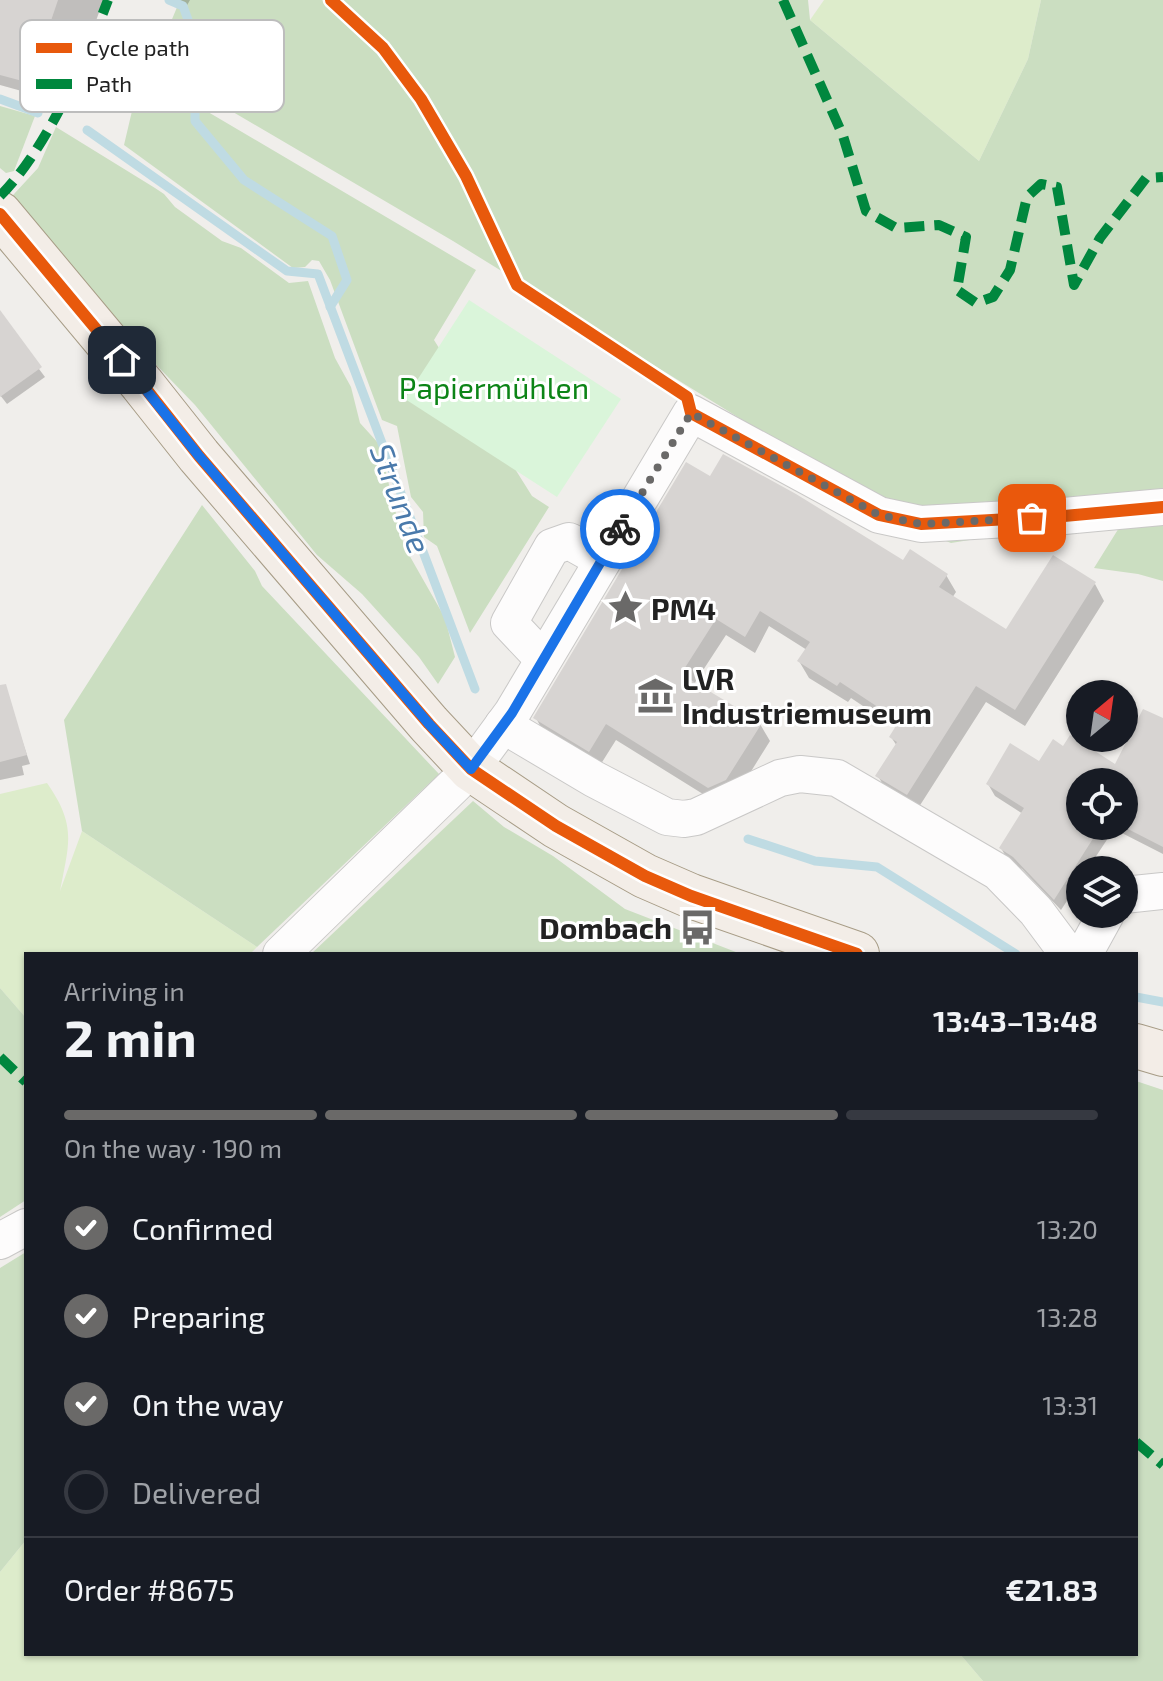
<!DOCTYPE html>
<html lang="en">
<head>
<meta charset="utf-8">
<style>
  :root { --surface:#171b24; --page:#242831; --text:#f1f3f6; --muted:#9ea1a6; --line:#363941; --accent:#6a6968 }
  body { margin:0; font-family:"Exo 2",sans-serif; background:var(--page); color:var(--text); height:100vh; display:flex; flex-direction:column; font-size:30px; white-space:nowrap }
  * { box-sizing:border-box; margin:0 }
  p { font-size:26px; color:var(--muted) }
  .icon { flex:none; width:44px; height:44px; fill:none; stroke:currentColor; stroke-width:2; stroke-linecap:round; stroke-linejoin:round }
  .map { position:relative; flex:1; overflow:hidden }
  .panel { position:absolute; left:24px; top:952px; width:1114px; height:704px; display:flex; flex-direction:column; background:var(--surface); border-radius:0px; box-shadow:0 2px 6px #0004 }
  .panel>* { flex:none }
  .needle { width:52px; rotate:29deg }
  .fabs { position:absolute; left:1066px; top:680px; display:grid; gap:16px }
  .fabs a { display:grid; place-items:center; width:72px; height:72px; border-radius:50%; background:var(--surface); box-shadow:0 2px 6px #0004; font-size:40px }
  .pin { position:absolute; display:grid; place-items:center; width:68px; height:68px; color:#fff; margin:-34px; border-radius:16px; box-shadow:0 4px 12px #0006 }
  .courier { position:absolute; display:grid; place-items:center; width:80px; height:80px; margin:-40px; border:6px solid #1a73e8; border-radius:50%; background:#fff; color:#222; box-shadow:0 2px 10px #0007 }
  .headline em { font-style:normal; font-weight:700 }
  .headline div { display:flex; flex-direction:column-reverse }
  .headline { display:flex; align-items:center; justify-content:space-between; height:136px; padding:0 40px }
  h1 { font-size:52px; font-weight:700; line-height:60px }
  .bar { display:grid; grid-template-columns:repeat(4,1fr); gap:12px 8px; align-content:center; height:96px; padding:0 40px }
  .bar i { height:10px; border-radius:6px; background:var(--line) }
  .bar .current { background:var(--accent) }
  .bar p { grid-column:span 4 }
  .line { display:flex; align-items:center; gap:20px; padding:0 40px; border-top:2px solid var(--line) }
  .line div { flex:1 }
  ol { padding:0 40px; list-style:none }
  li { display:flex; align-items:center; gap:24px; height:88px }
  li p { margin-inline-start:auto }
  li .icon { padding:8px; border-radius:50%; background:var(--accent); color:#fff; stroke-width:4 }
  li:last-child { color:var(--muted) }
  li i { width:44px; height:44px; border:4px solid var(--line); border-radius:50% }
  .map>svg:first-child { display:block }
  .grass { fill:#ddeccb }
  .forest { fill:#cbdec1 }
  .park { fill:#daf5da }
  .shadow { fill:#0003; fill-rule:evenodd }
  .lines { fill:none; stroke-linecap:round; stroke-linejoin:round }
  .stream { stroke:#bfdbe3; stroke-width:9 }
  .building { fill:#d7d4d2 }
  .minor-casing { stroke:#c9c8c7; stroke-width:38 }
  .major-casing { stroke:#a79c86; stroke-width:46 }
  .minor { stroke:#fdfcfc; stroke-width:36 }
  .major { stroke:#f3ede7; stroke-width:44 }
  .quiet { stroke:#00873e; stroke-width:10; stroke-dasharray:20 10; stroke-linecap:butt }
  .cycleway-casing { stroke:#fff; stroke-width:17 }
  .cycleway { stroke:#e8590c; stroke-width:12 }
  .done { stroke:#6a6968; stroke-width:8; stroke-dasharray:0 14.4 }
  .route { stroke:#1a73e8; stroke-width:10 }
  .labels { text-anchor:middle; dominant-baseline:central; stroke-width:6; stroke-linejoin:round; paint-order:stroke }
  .park-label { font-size:30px; fill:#0c8416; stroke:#fff }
  .poi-label { font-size:30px; font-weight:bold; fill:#222; stroke:#fff; text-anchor:start }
  .water-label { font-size:32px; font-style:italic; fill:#4a7aab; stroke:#fff }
  .key { fill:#fff; stroke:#bdbdbd; stroke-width:2 }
  .key-label { font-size:22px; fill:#222 }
</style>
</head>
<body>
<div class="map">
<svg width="1163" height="1681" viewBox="0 0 1163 1681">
  <rect width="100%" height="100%" fill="#f0eeeb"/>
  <g class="grass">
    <path d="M824 0H1041L1028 59 979 161 810 20Z"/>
    <path d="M47 783C77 826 69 843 60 891L82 831 257 947 250 954H26V1018L0 988V794Z"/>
    <path d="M26 1540V1654H960L983 1681H0V1572Z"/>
  </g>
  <g class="forest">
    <path d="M180 0H808L810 20 979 161 1028 59 1041 0H1163V499L888 510 453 241 153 65Z"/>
    <path d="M147 76 476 270 434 340 532 496 549 507 470 633 437 546 424 537 423 512 411 497 397 426 382 420 330 280 319 261 312 260 305 267 293 268 124 145 132 111Z"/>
    <path d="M0 106 35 116 14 171 6 173 0 168Z"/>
    <path d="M56 127 155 188 164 194 175 207 222 241 241 248 289 283 308 281 335 358 351 387 360 423 379 444 404 546 445 618 455 657 438 684 419 657 362 594 317 555 195 405 3 206 38 168Z"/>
    <path d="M202 505 255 571 262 586 439 774 257 947 82 831 64 720Z"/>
    <path d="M1163 511V581L1138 574 1094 568 1127 515 951 543 899 523Z"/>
    <path d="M473 801 504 827 553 856 625 909 741 954H311Z"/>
    <path d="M0 988 26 1018V1200L0 1217Z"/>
    <path d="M1136 1081 1163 1090V1681H983L960 1654H1136Z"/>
    <path d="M26 1252V1540L0 1572V1268Z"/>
  </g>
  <path class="park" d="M469 300 621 399 557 497 405 399Z"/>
  <g class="shadow">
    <path d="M0 0H103V1L91 35 60 24 36 95 0 85Z"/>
    <path d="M178 0H190L186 7Z"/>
    <path d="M0 317 45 377 7 404 0 395Z"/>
    <path d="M711 479 904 563 946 575 956 592 952 598 1007 632 1095 584 1104 601 1025 726 986 702 917 810 888 793 878 776 897 746 891 737 896 728 851 698 848 702 809 678 799 661 807 650 769 626 755 653 726 635 694 684 760 724 770 741 735 797 719 804 616 740 599 767 545 735 536 718Z"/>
    <path d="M14 716 30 764 22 766 24 775 0 780V720Z"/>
    <path d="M1163 721V854L1114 829 1087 870H1080V881L1061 910 1022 869 1008 860 1001 848 1023 814 995 796 988 784 1040 764 1064 749 1116 767ZM1080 782H1124V826H1080Z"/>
  </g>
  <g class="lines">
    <g class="stream">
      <path d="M169 0 183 6 195 39V121L244 180 332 236 347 280 330 307"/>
      <path d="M0 99 38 113"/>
      <path d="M87 130 287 271 318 274 475 689"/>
      <path d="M748 839 815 861 877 867 1016 954"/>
      <path d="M1136 997 1163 1002"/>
    </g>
  </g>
  <g class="building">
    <path d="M0 0H58L30 83 0 75Z"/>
    <path d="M0 310 42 367 0 397Z"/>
    <path d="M723 454 796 494 903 560 910 549 948 574 939 587 1006 629 1053 555 1096 582 1015 710 976 686 907 795 875 776 897 742 889 737 899 721 840 682 837 686 797 661 810 642 760 611 745 637 716 619 681 674 762 723 726 780 708 788 606 724 589 752 533 718 686 462 710 476Z"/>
    <path d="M6 684 27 755 0 762V685Z"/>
    <path d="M1143 709 1163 718V847L1124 827V782H1080V826H1101L1054 900 1013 857 999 848 1024 808 986 784 1010 743 1039 761 1053 739 1063 746 1070 735 1115 764Z"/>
  </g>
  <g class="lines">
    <defs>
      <g id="minor">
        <path d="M543 659 509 623 552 547 569 541 601 559"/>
        <path d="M503 725 594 779 667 817 684 819 696 817 780 778 800 774 837 778 998 872 1036 911 1068 954"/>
        <path d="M1124 895 1163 891"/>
        <path d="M281 954 471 769 512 713 691 413 879 515 921 524 1064 516 1163 507"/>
        <path d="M1084 954 1106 914"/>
        <path d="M0 1241 26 1227"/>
      </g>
      <g id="major">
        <path d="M0 214 142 384 199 456 429 724 471 769 556 826 645 876 691 896 857 954"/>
        <path d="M1136 1046 1163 1054"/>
      </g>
    </defs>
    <use href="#minor" class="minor-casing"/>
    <use href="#major" class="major-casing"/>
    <use href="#minor" class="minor"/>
    <use href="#major" class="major"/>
    <g class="quiet">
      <path d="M783 0 843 136 866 211 896 228 939 225 966 237 957 290 976 303 993 297 1010 270 1027 197 1041 184 1057 187 1074 285 1100 238 1146 178 1163 177"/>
      <path d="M0 196C46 150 85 61 108 0"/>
      <path d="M0 1057 26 1082"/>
      <path d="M1136 1442 1163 1465"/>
    </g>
    <defs>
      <g id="cycleway">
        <path d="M331 0 383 48 421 99 466 176 517 285 687 397 691 413 879 515 921 524 1064 516 1163 507"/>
        <path d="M0 214 142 384 199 456 429 724 471 769 556 826 645 876 691 896 857 954"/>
      </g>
    </defs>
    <use href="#cycleway" class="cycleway-casing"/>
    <use href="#cycleway" class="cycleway"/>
  </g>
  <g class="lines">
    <path class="done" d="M620 529 691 413 879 515 921 524 1032 518"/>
    <path class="route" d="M122 360 199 456 429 724 471 769 512 713 620 529"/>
  </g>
  <defs>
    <symbol id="sight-bare" viewBox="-9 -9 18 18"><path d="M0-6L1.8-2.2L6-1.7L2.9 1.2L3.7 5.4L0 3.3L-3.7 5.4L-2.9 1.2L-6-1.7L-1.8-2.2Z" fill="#6a6968" stroke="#fff" stroke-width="2.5" paint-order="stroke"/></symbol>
    <symbol id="museum-bare" viewBox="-9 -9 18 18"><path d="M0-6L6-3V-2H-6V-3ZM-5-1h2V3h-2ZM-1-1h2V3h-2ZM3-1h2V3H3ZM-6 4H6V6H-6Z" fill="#6a6968" stroke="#fff" stroke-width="2.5" paint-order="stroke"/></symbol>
    <symbol id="bus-bare" viewBox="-9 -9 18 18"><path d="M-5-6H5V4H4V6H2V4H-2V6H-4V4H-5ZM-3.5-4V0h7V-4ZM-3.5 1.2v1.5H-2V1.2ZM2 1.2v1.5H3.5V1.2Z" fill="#6a6968" stroke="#fff" stroke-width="2.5" paint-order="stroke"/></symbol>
  </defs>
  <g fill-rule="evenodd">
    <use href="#sight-bare" x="600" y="582" width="51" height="51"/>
    <use href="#museum-bare" x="630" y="670" width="51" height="51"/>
    <use href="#bus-bare" x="672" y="902" width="51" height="51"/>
  </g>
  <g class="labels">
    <g class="park-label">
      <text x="494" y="387">Papiermühlen</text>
    </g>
    <g class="poi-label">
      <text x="651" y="608">PM4</text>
      <text x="682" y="678">LVR<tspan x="682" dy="34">Industriemuseum</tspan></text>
      <text x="672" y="927" text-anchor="end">Dombach</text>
    </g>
    <g class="water-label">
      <text transform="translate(402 498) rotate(69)">Strunde</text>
    </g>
  </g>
  <rect x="20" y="20" width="264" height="92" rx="12" class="key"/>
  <rect x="36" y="43" width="36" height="10" fill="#e8590c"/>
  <rect x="36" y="79" width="36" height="10" fill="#00873e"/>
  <g class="key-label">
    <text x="86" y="56">Cycle path</text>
    <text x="86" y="92">Path</text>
  </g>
</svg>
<div class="fabs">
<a><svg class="needle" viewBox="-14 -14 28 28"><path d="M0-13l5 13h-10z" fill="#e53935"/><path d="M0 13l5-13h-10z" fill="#9ea1a6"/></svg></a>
<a><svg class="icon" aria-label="locate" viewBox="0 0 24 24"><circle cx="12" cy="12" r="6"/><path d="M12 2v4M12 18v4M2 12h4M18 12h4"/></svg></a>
<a><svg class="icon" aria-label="layers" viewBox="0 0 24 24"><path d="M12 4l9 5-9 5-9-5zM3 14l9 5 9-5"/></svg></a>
</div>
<div class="pin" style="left:1032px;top:518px;background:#ea580c"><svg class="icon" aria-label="bag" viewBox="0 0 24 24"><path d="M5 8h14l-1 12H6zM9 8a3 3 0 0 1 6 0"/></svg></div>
<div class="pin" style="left:122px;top:360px;background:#1f2937"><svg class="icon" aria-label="home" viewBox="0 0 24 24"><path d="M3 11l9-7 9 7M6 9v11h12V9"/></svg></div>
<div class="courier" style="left:620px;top:529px"><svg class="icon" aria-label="bike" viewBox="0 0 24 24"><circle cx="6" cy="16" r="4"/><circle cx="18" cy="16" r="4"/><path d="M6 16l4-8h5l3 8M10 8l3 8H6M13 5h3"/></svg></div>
<section class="panel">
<div class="headline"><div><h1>2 min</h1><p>Arriving in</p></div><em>13:43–13:48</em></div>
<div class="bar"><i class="current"></i><i class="current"></i><i class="current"></i><i></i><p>On the way · 190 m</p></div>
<ol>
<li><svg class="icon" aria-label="check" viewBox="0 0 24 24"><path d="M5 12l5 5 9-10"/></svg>Confirmed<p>13:20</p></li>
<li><svg class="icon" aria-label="check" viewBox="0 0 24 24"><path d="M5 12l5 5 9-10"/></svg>Preparing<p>13:28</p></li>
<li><svg class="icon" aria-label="check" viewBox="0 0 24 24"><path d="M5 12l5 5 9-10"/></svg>On the way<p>13:31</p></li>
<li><i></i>Delivered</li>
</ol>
<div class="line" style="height:104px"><div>Order #8675</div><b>€21.83</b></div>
</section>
</div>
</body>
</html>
